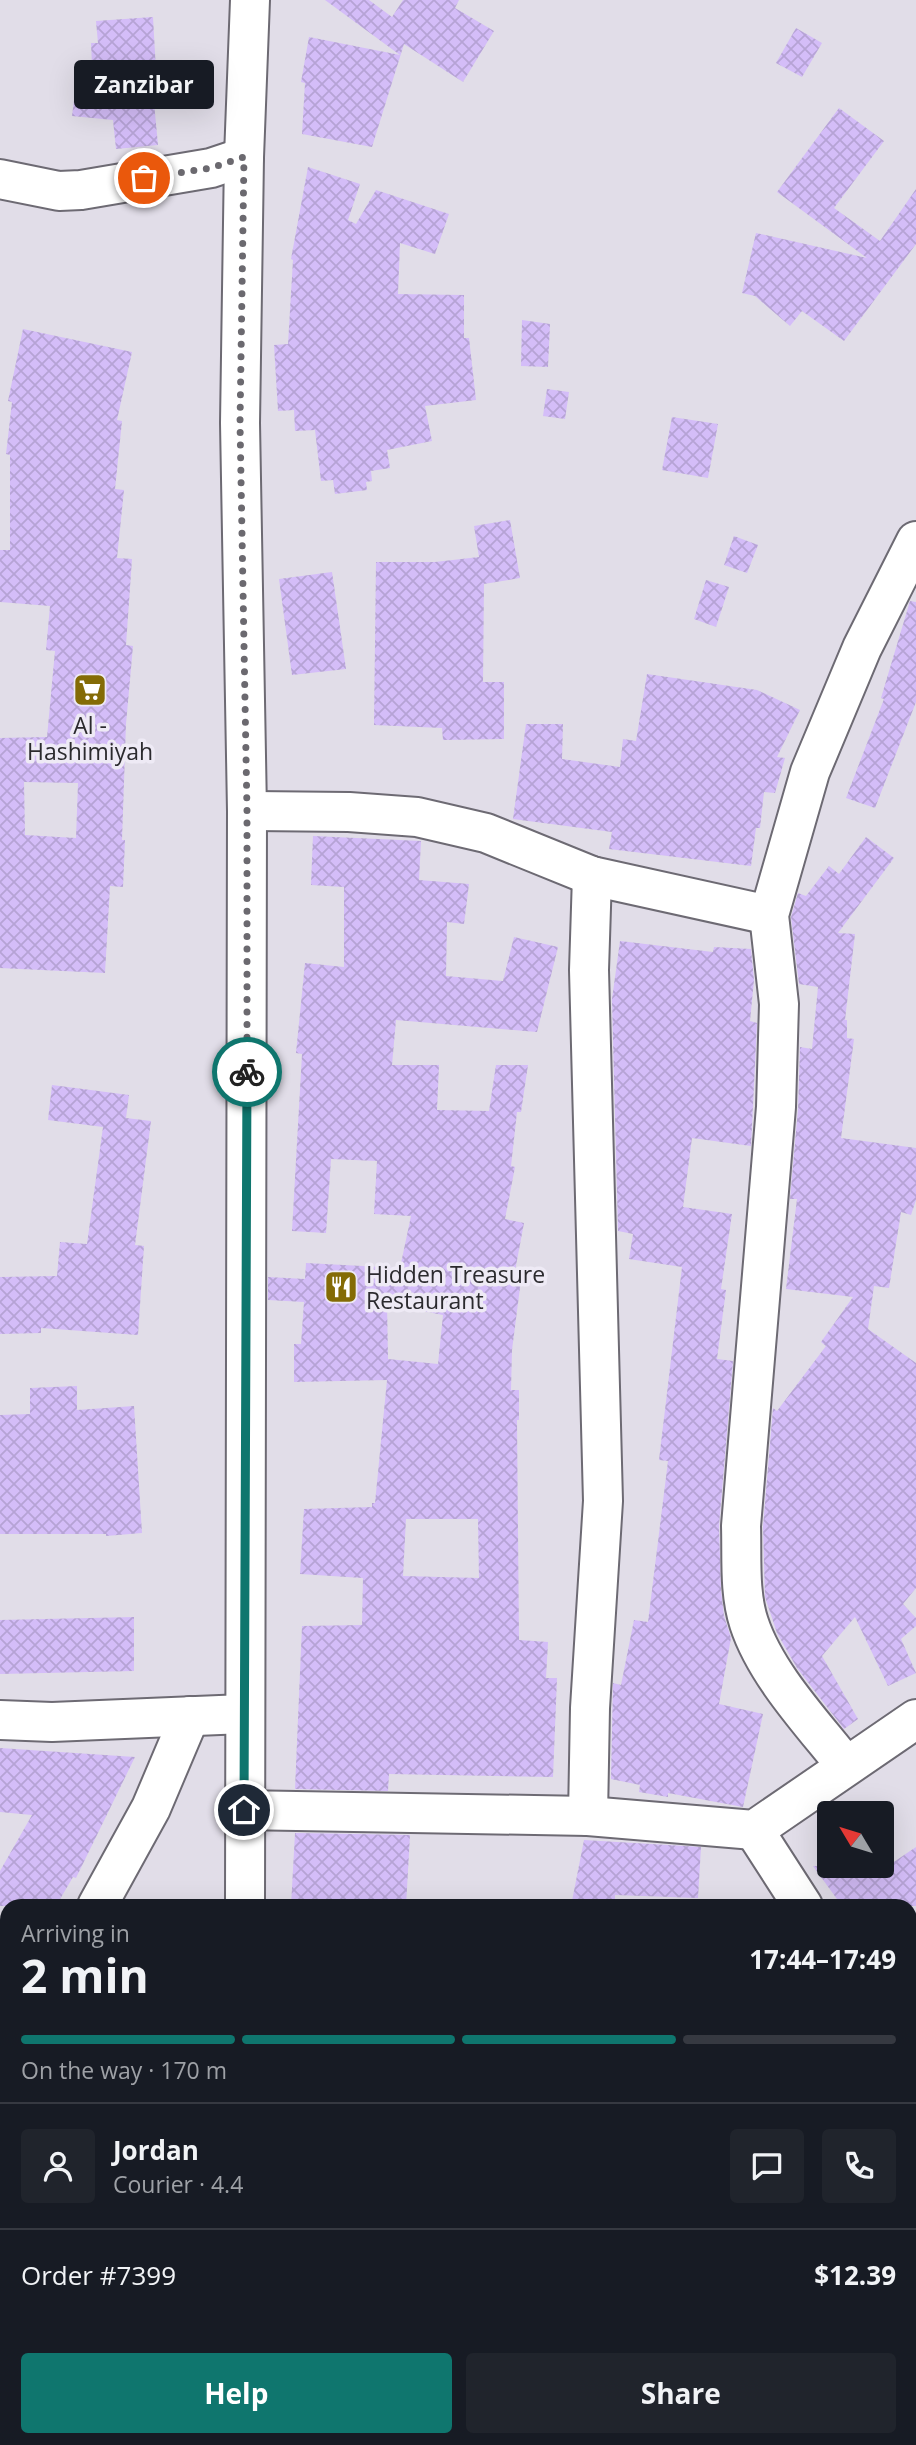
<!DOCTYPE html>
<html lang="en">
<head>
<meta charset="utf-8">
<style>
  :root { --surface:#171b24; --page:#20242c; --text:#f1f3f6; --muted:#9ea1a6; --line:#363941; --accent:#0f766e }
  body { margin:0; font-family:"Open Sans",sans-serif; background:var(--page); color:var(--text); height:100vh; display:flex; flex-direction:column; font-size:26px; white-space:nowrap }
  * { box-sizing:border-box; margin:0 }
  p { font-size:23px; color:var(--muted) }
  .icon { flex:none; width:38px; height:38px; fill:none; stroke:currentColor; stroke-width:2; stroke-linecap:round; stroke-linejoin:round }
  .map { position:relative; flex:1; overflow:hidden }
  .details { position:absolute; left:0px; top:1899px; width:917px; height:548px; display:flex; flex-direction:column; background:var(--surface); border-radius:21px 21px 0 0; box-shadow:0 7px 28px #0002 }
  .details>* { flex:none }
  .needle { width:46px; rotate:308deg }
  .tools { position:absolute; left:817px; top:1801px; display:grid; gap:14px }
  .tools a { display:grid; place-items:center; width:77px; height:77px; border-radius:7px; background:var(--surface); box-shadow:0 7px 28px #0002; font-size:35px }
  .pin { position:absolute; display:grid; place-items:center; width:60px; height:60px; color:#fff; margin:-30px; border:4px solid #fff; border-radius:50%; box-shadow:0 2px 7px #0007 }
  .courier { position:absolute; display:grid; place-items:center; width:70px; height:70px; margin:-35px; border:5px solid #0f766e; border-radius:50%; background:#fff; color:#222; box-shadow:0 2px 9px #0007 }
  .bubble { position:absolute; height:49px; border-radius:7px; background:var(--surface); box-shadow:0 7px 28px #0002; font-size:23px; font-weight:700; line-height:49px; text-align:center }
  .headline em { font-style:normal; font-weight:700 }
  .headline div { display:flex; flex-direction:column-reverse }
  .headline { display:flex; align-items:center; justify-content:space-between; height:119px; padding:0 21px }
  h1 { font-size:46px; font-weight:700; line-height:52px }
  .bar { display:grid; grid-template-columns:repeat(4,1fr); gap:10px 7px; align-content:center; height:84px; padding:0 21px }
  .bar i { height:9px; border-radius:5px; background:var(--line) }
  .bar .active { background:var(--accent) }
  .bar p { grid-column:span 4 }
  .line { display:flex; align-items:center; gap:18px; padding:0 21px; border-top:2px solid var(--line) }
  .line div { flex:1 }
  .round { display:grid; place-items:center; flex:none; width:74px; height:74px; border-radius:7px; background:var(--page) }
  .button { display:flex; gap:14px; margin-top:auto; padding:14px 21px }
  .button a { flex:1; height:80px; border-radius:7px; background:var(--accent); color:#fff; font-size:28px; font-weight:700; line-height:80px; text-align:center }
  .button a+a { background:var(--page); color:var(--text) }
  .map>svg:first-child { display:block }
  .building { fill:url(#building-cross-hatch); fill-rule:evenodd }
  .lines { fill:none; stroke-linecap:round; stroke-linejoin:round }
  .minor-casing { stroke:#6d6a73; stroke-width:42 }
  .highway-casing { stroke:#6d6a73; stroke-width:42 }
  .minor { stroke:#fff; stroke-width:38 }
  .highway { stroke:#fff; stroke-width:38 }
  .done { stroke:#6b696f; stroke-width:7; stroke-dasharray:0 12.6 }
  .route { stroke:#0f766e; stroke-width:9 }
  .labels { text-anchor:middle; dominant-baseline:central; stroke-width:7; stroke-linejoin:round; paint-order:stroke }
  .poi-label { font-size:23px; fill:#2b2a2e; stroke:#eeeaf5 }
</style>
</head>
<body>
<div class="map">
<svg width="916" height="2445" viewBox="0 0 916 2445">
  <defs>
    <pattern id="building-cross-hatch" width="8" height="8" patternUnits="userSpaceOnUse" patternTransform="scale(1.75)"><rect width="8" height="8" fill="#d4bdf8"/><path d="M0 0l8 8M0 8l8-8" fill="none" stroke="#b6a3d5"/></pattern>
  </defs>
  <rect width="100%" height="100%" fill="#e1dde8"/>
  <g class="building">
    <path d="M325 0H369L392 17 403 0H459L455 8 494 31 463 82 404 44 372 147 302 134 305 83 301 82 309 37 400 55Z"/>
    <path d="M153 17 156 71H151L158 145 116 149 113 120 72 116 76 85 93 88 91 43H98L96 21Z"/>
    <path d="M796 28 822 43 802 77 776 63Z"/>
    <path d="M839 108 884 141 834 208 880 241 916 189V244L844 341 802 311 790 326 755 296 742 293 756 233 867 258 777 192Z"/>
    <path d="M308 167 360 184 348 220 356 224 376 190 449 214 435 254 400 243 398 294 464 295V338H469L476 400 425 406 432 441 387 450 390 468 371 471 372 481 366 482 367 490 335 494 333 480 321 481 315 430 295 431 294 410 278 411 274 345 288 344 293 260 291 259Z"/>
    <path d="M522 320 550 324 548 367 521 366Z"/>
    <path d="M23 329 132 352 117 420 122 421 115 489 124 490 117 558 132 559 126 645 133 646 126 724 122 840H125L123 887 110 886 105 973 0 968V738L47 737 55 651 46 650 50 606 0 602V550H10V455L6 454 12 402 8 401ZM24 782 78 783 76 838 25 835Z"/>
    <path d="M547 389 569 392 565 419 543 416Z"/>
    <path d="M672 417 718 424 708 478 662 470Z"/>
    <path d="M510 520 520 578 484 584 483 682H504V739L443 740 442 728 374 725 376 562H435L479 557 474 526Z"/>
    <path d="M734 536 758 545 747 573 724 565Z"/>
    <path d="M332 572 346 669 292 675 279 579Z"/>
    <path d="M706 580 729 587 716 627 694 619Z"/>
    <path d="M910 601 916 602V702L875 808 846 798 884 699 881 698Z"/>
    <path d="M647 674 757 690 800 710 777 757 785 758 775 793 764 792 760 828H756L751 866 609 849 612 832 513 819 526 724H563L562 759 620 767 623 739 636 741Z"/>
    <path d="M313 836 421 841 419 880 469 884 464 924 447 922 446 976 503 981 514 937 558 947 537 1032 396 1020 392 1065H439L437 1110 489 1111 496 1065H528L521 1112H517L511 1166 515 1167 505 1219 524 1223 515 1271 522 1272 512 1350 511 1390H519V1420H517L519 1640 548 1642 546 1678H557L553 1777 389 1774 388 1791 295 1789 302 1626 362 1625 363 1578 300 1574 304 1509 372 1507V1503H375L387 1380 294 1382V1344H301L304 1302 268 1300V1277L305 1279 306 1263 400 1268 411 1216 374 1214 377 1161 331 1159 326 1233 292 1231 302 1054 296 1053 305 963 344 967V887L311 885ZM387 1304 443 1315 438 1364 388 1359ZM406 1519H478L479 1578 403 1576Z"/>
    <path d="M866 837 894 858 838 933 855 934 845 1020H847V1038L854 1039 841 1138 916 1148V1200L911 1215 901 1212 889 1288 874 1286 868 1329 916 1363V1588L903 1604 916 1618V1626L901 1639 916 1673 888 1686 855 1617 822 1656 858 1719 844 1729 797 1668 777 1633 765 1597 763 1527 773 1408 777 1411 826 1346 821 1342 853 1297 786 1289 797 1199H790L798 1109 800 1047 812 1049 818 987 799 984 791 917 798 893 806 896 829 866 839 874Z"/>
    <path d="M620 941 713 952 714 947 751 949 754 980 750 1021 757 1023 751 1146 692 1138 683 1207 732 1214 721 1289 726 1290 717 1359 733 1361 719 1526 721 1590 724 1616 731 1638 719 1704 763 1714 743 1807 668 1793V1797L639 1792 640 1785 611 1779 613 1683 621 1685 634 1620 648 1622 668 1461 659 1460 682 1267 629 1259 633 1234 618 1231 612 999Z"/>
    <path d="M52 1085 129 1095 126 1118 151 1121 135 1245 144 1246 138 1335 41 1328V1333L0 1334V1277L57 1276 60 1242 87 1244 103 1127 48 1120Z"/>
    <path d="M77 1386V1410L134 1406 142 1533 106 1536V1534H0V1415L30 1414V1388Z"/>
    <path d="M134 1617V1671L0 1674V1620Z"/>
    <path d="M0 1748 135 1757 76 1878 73 1877 56 1906H0V1871L32 1815 0 1812Z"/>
    <path d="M295 1833 410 1835 406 1906H291Z"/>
    <path d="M584 1840 701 1847 698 1898 615 1895V1906H571Z"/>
    <path d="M916 1847V1906H842L813 1866H866L873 1876Z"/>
  </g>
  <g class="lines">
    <defs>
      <g id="minor">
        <path d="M0 179 59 191 81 190 211 168 244 157"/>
        <path d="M247 811 349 812 417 817 486 833 592 876 769 915"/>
        <path d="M0 1720 52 1722 244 1714"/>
        <path d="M846 1766C813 1724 766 1675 749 1623 739 1593 742 1558 741 1526L776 1107 779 1004 769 915 810 772 862 648 916 541"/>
        <path d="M244 1810 588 1816 754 1830 916 1719"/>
        <path d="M588 1816 590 1708 603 1501 589 970 592 876"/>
        <path d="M754 1830 803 1906"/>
        <path d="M97 1906 151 1808 190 1716"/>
        <path d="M910 2073 916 2083"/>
        <path d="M0 2103 7 2088"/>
        <path d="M0 2315 7 2318"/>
        <path d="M910 2406H916"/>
      </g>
      <g id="highway">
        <path d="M245 1906 247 811 240 423 244 157 250 0"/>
        <path d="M253 2440V2445"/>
      </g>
    </defs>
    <use href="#minor" class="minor-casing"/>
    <use href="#highway" class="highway-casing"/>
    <use href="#minor" class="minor"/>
    <use href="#highway" class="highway"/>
  </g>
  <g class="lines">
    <path class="done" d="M144 178 211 168 244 157 240 423 247 811V1072"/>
    <path class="route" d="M244 1810 247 1072"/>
  </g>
  <defs>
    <symbol id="supermarket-square" viewBox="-11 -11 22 22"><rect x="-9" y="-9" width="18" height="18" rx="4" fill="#846b06" stroke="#eeeaf5"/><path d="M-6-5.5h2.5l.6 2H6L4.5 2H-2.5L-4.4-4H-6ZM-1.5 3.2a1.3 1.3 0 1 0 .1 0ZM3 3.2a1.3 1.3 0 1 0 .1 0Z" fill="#fff"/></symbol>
    <symbol id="restaurant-square" viewBox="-11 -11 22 22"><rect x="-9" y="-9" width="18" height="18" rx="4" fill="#846b06" stroke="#eeeaf5"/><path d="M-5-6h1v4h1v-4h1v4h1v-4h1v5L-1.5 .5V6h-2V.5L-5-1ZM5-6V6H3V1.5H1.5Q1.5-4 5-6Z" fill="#fff"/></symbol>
  </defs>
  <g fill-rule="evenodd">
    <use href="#supermarket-square" x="71" y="671" width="38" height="38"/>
    <use href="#restaurant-square" x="322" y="1268" width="38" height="38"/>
  </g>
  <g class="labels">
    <g class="poi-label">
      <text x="90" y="725">Al -<tspan x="90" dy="26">Hashimiyah</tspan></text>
      <text x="366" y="1274" text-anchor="start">Hidden Treasure<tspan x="366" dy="26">Restaurant</tspan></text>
    </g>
  </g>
</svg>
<div class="tools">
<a><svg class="needle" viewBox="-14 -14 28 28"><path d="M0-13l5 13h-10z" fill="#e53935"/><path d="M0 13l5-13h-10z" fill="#9ea1a6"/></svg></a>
</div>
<div class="pin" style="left:144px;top:178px;background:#ea580c"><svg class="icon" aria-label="bag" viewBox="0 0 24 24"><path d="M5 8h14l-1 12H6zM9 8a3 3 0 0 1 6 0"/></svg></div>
<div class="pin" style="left:244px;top:1810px;background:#1f2937"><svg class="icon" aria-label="home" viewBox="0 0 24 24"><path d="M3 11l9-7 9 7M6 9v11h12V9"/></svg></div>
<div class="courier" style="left:247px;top:1072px"><svg class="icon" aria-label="bike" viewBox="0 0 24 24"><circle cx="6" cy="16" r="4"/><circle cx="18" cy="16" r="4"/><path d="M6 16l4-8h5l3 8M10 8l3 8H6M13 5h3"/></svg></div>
<div class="bubble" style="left:74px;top:60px;width:140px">Zanzibar</div>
<section class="details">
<div class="headline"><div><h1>2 min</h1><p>Arriving in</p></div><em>17:44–17:49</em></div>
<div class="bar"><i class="active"></i><i class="active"></i><i class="active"></i><i></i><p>On the way · 170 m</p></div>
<div class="line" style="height:126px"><a class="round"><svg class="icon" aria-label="person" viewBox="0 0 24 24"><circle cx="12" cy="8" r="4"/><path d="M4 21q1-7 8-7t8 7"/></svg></a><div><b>Jordan</b><p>Courier · 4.4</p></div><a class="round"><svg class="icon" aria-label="chat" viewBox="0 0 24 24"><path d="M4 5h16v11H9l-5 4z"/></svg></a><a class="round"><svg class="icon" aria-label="phone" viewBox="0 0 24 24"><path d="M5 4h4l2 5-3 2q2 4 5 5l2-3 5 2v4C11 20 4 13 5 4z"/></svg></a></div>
<div class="line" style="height:91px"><div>Order #7399</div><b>$12.39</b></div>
<div class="button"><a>Help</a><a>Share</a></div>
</section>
</div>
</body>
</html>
